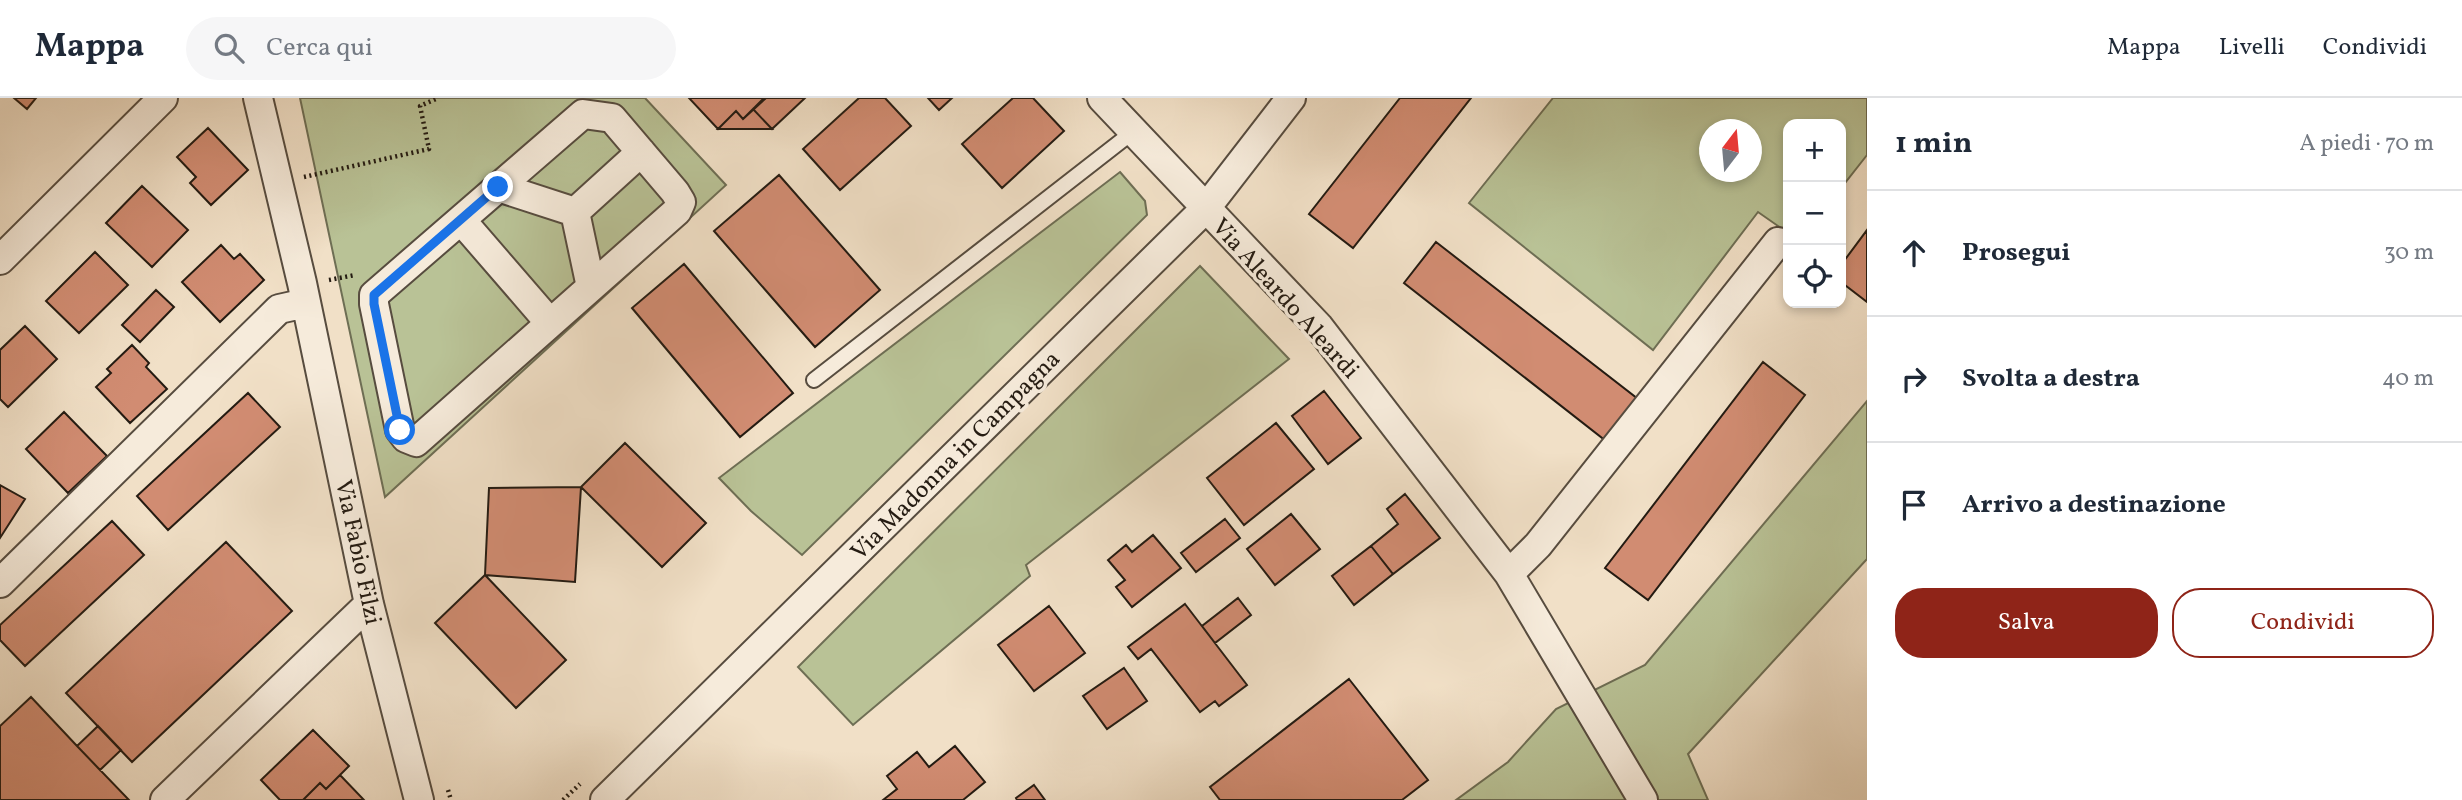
<!DOCTYPE html>
<html lang="it">
<meta charset="utf-8">
<style>
body{margin:0;font-family:Vollkorn,serif;background:#f6f6f7;color:#1f2937}
.controls{position:absolute;right:21px;top:21px;display:grid;overflow:hidden;border-radius:14px;box-shadow:0 4px 10px #0003}
.controls button{width:63px;height:63px;display:grid;place-items:center;padding:0;border:0;border-bottom:2px solid #e0e1e3;background:#fff;color:#1f2937;font:35px sans-serif}
.compass{position:absolute;left:1699px;top:21px;width:63px;height:63px;border-radius:50%;background:#fff;box-shadow:0 4px 10px #0003;rotate:16deg}
.stop{position:absolute;width:21px;height:21px;margin:-16px;border:5px solid #1a73e8;border-radius:50%;background:#fff}
.stop.end{background:#1a73e8;border-color:#fff;box-shadow:0 2px 7px #0008}
.list{margin:0;padding:0;list-style:none}
h2{display:flex;justify-content:space-between;align-items:center;height:91px;margin:0;padding:0 28px;font-size:30px}
h2 small{font-size:23px;font-weight:400;color:#747a83}
.list li{display:grid;grid-template-columns:46px 1fr auto;gap:21px;align-items:center;box-sizing:border-box;height:126px;padding:0 28px;border-top:2px solid #e0e1e3}
.list b{display:block;font-size:26px;white-space:nowrap}
.list em{font-size:23px;font-style:normal;color:#747a83}
.actions{display:flex;gap:14px;padding:21px 28px}
.actions a{flex:1;padding:16px 0;border:2px solid #8f2418;border-radius:28px;text-align:center;font-size:24px;color:#8f2418}
.actions .main{background:#8f2418;color:#fff}
.icon{flex:none;width:38px;height:38px;fill:none;stroke:currentColor;stroke-width:2;stroke-linecap:round;stroke-linejoin:round}
.map{position:relative;flex:none;width:1867px;height:702px;overflow:hidden}
header{display:flex;align-items:center;gap:42px;box-sizing:border-box;height:98px;padding:0 35px;background:#fff;border-bottom:2px solid #e0e1e3}
header strong{font-size:33px}
nav{display:flex;gap:38px;margin-inline-start:auto;font-size:24px}
.search{width:490px;height:63px;background:#f6f6f7;display:flex;align-items:center;gap:18px;box-sizing:border-box;padding:0 24px;border-radius:38px;color:#747a83;font-size:26px}
main{display:flex}
aside{flex:1;background:#fff}
.map>svg:first-child{display:block}
.green{fill:#b9c296;stroke:#6e6e54;stroke-width:2;fill-rule:evenodd}
.building{fill:#d18c72;stroke:#241b12;stroke-width:2}
.lines{fill:none;stroke-linecap:round;stroke-linejoin:round}
.lane-casing{stroke:#574c3f;stroke-width:18}
.street-casing{stroke:#574c3f;stroke-width:32}
.path{stroke:#241b12;stroke-width:4.5;stroke-dasharray:2 3.5;stroke-linecap:butt}
.lane{stroke:#f6ebdb;stroke-width:14}
.street{stroke:#f6ebdb;stroke-width:28}
.route{stroke:#1a73e8;stroke-width:9}
.labels{text-anchor:middle;stroke-width:7;stroke-linejoin:round;paint-order:stroke}
.street-label{font-size:24px;fill:#241b12;stroke:#f6ebdb}
</style>
<header>
<strong>Mappa</strong>
<div class="search"><svg class="icon" aria-label="search" viewBox="0 0 24 24"><circle cx="10" cy="10" r="6"/><path d="M15 15l6 6"/></svg>Cerca qui</div>
<nav><a>Mappa</a><a>Livelli</a><a>Condividi</a></nav>
</header>
<main>
<div class="map">
<svg width="1867" height="702" viewBox="0 0 1867 702">
<rect width="100%" height="100%" fill="#f1e0c7"/>
<filter id="stains"><feTurbulence type="fractalNoise" baseFrequency=".00286" numOctaves="4"/><feColorMatrix values="0 0 0 0 .2 0 0 0 0 .09 0 0 0 0 .02 0 0 0 .5 -.17"/></filter>
<radialGradient id="worn" r=".72"><stop offset=".6" stop-color="#630" stop-opacity="0"/><stop offset="1" stop-color="#630" stop-opacity=".3"/></radialGradient>
<path class="green" d="M300 0H645L726 87 385 399Z
M1553 0H1867V57L1841 90V26H1788V135L1758 114 1653 252 1469 105ZM1710 32H1752V74H1710Z
M1120 74 1145 103 1147 117 802 457 751 413 719 380Z
M1200 168 1289 261 1026 467 1030 478 853 627 798 569Z
M1867 303V461L1688 656 1708 702H1456L1508 664 1556 611 1645 567Z"/>
<path class="building" d="M14 0H36L27 11Z
M689 0H764L765 1 743 21 736 13 718 31Z
M805 0 772 31 753 11 764 0Z
M859 0H885L911 28 840 92 803 51Z
M928 0H952L939 12Z
M1013 0H1033L1064 33 1002 90 962 46Z
M1400 0H1471L1353 150 1309 116Z
M753 11 772 31H718L736 13 743 21Z
M208 30 248 72 211 107 190 85 196 79 177 59Z
M779 77 880 192 815 249 714 133Z
M142 88 188 132 152 169 106 125Z
M1867 132V204L1841 184V167Z
M1436 144 1638 301 1606 343 1404 185Z
M221 147 234 161 240 156 264 182 220 224 182 184Z
M95 154 128 187 79 235 46 203Z
M684 166 793 295 740 339 632 210Z
M156 192 174 209 140 244 122 227Z
M25 228 57 261 8 309 0 301V252Z
M132 247 149 265 146 269 167 291 130 325 96 289 111 275 107 271Z
M1763 264 1805 297 1648 502 1605 470Z
M1324 293 1361 340 1328 366 1292 318Z
M248 295 280 329 168 432 137 398Z
M64 314 107 358 68 395 26 351Z
M1276 325 1314 371 1244 427 1207 380Z
M625 345 706 425 662 469 581 389Z
M0 387 25 401 0 440Z
M581 389 575 484 485 477 489 390Z
M1405 396 1440 440 1393 476 1371 448 1398 426 1387 411Z
M1291 416 1320 451 1275 487 1247 451Z
M1225 421 1240 440 1196 474 1181 455Z
M112 423 144 457 25 568 0 542V527Z
M1153 437 1181 470 1132 509 1116 489 1125 482 1108 462 1126 447 1132 454Z
M226 444 292 513 132 664 66 595Z
M1371 448 1393 476 1354 507 1332 478Z
M485 477 566 562 516 610 435 525Z
M1238 500 1251 517 1215 545 1202 528Z
M1185 506 1247 587 1219 608 1215 603 1200 614 1151 551 1138 561 1128 549Z
M1049 508 1085 555 1034 593 998 547Z
M1124 570 1147 603 1107 631 1083 598Z
M1349 581 1428 682 1402 702H1220L1210 689Z
M31 599 77 648 129 702H0V628Z
M98 628 121 652 100 672 77 648Z
M313 632 349 668 326 691 320 685 303 702H280L261 682Z
M955 648 985 684 963 702H883L897 691 887 678 917 654 929 669Z
M340 677 364 702H303L320 685 326 691Z
M1034 687 1045 702H1017L1016 700Z"/>
<g class="lines">
<defs>
<path id="lane" d="M814 282 1134 33"/>
<path id="street" d="M258 0 302 185 369 506 419 702
M1102 0 1319 229 1509 476 1643 702
M583 16 612 20 675 94 681 104 677 113 416 344 406 340 400 332 374 206V197Z
M498 89 575 114 591 189
M575 114 641 54
M461 122 550 225
M0 162 163 0
M1509 476 1538 447 1778 144
M0 485 279 211 306 205
M165 702 369 506
M605 702 1206 110 1291 0"/>
</defs>
<use href="#lane" class="lane-casing"/>
<use href="#street" class="street-casing"/>
<path class="path" d="M304 79 429 51 420 8 438 0
M329 182 355 177
M448 692 451 702
M563 702 580 686"/>
<use href="#lane" class="lane"/>
<use href="#street" class="street"/>
</g>
<g class="lines">
<path class="route" d="M400 332 374 206V197L498 89"/>
</g>
<g class="labels">
<g class="street-label">
<text transform="translate(1286 200) rotate(48)" y="8">Via Aleardo Aleardi</text>
<text transform="translate(955 357) rotate(-45)" y="8">Via Madonna in Campagna</text>
<text transform="translate(359 454) rotate(78)" y="8">Via Fabio Filzi</text>
</g>
</g>
<rect width="100%" height="100%" filter="url(#stains)"/>
<rect width="100%" height="100%" fill="url(#worn)"/>
</svg>
<div class="controls">
<button>+</button>
<button>−</button>
<button><svg class="icon" aria-label="locate" viewBox="0 0 24 24"><circle cx="12" cy="12" r="6"/><path d="M12 2v4M12 18v4M2 12h4M18 12h4"/></svg></button>
</div>
<svg class="compass" viewBox="-18 -18 36 36"><path d="M0-13l5 13h-10z" fill="#e53935"/><path d="M0 13l5-13h-10z" fill="#747a83"/></svg>
<div class="stop" style="left:400px;top:332px"></div>
<div class="stop end" style="left:498px;top:89px"></div>
</div>
<aside>
<h2>1 min<small>A piedi · 70 m</small></h2>
<ul class="list">
<li><svg class="icon" aria-label="ahead" viewBox="0 0 24 24"><path d="M12 20V5M6 11l6-6 6 6"/></svg><div><b>Prosegui</b></div><em>30 m</em></li>
<li><svg class="icon" aria-label="right" viewBox="0 0 24 24"><path d="M7 20v-9h11M14 6l5 5-5 5"/></svg><div><b>Svolta a destra</b></div><em>40 m</em></li>
<li><svg class="icon" aria-label="arrive" viewBox="0 0 24 24"><path d="M6 21V4h12l-3 4 3 4H6"/></svg><div><b>Arrivo a destinazione</b></div></li>
</ul>
<div class="actions"><a class="main">Salva</a><a>Condividi</a></div>
</aside>
</main>
